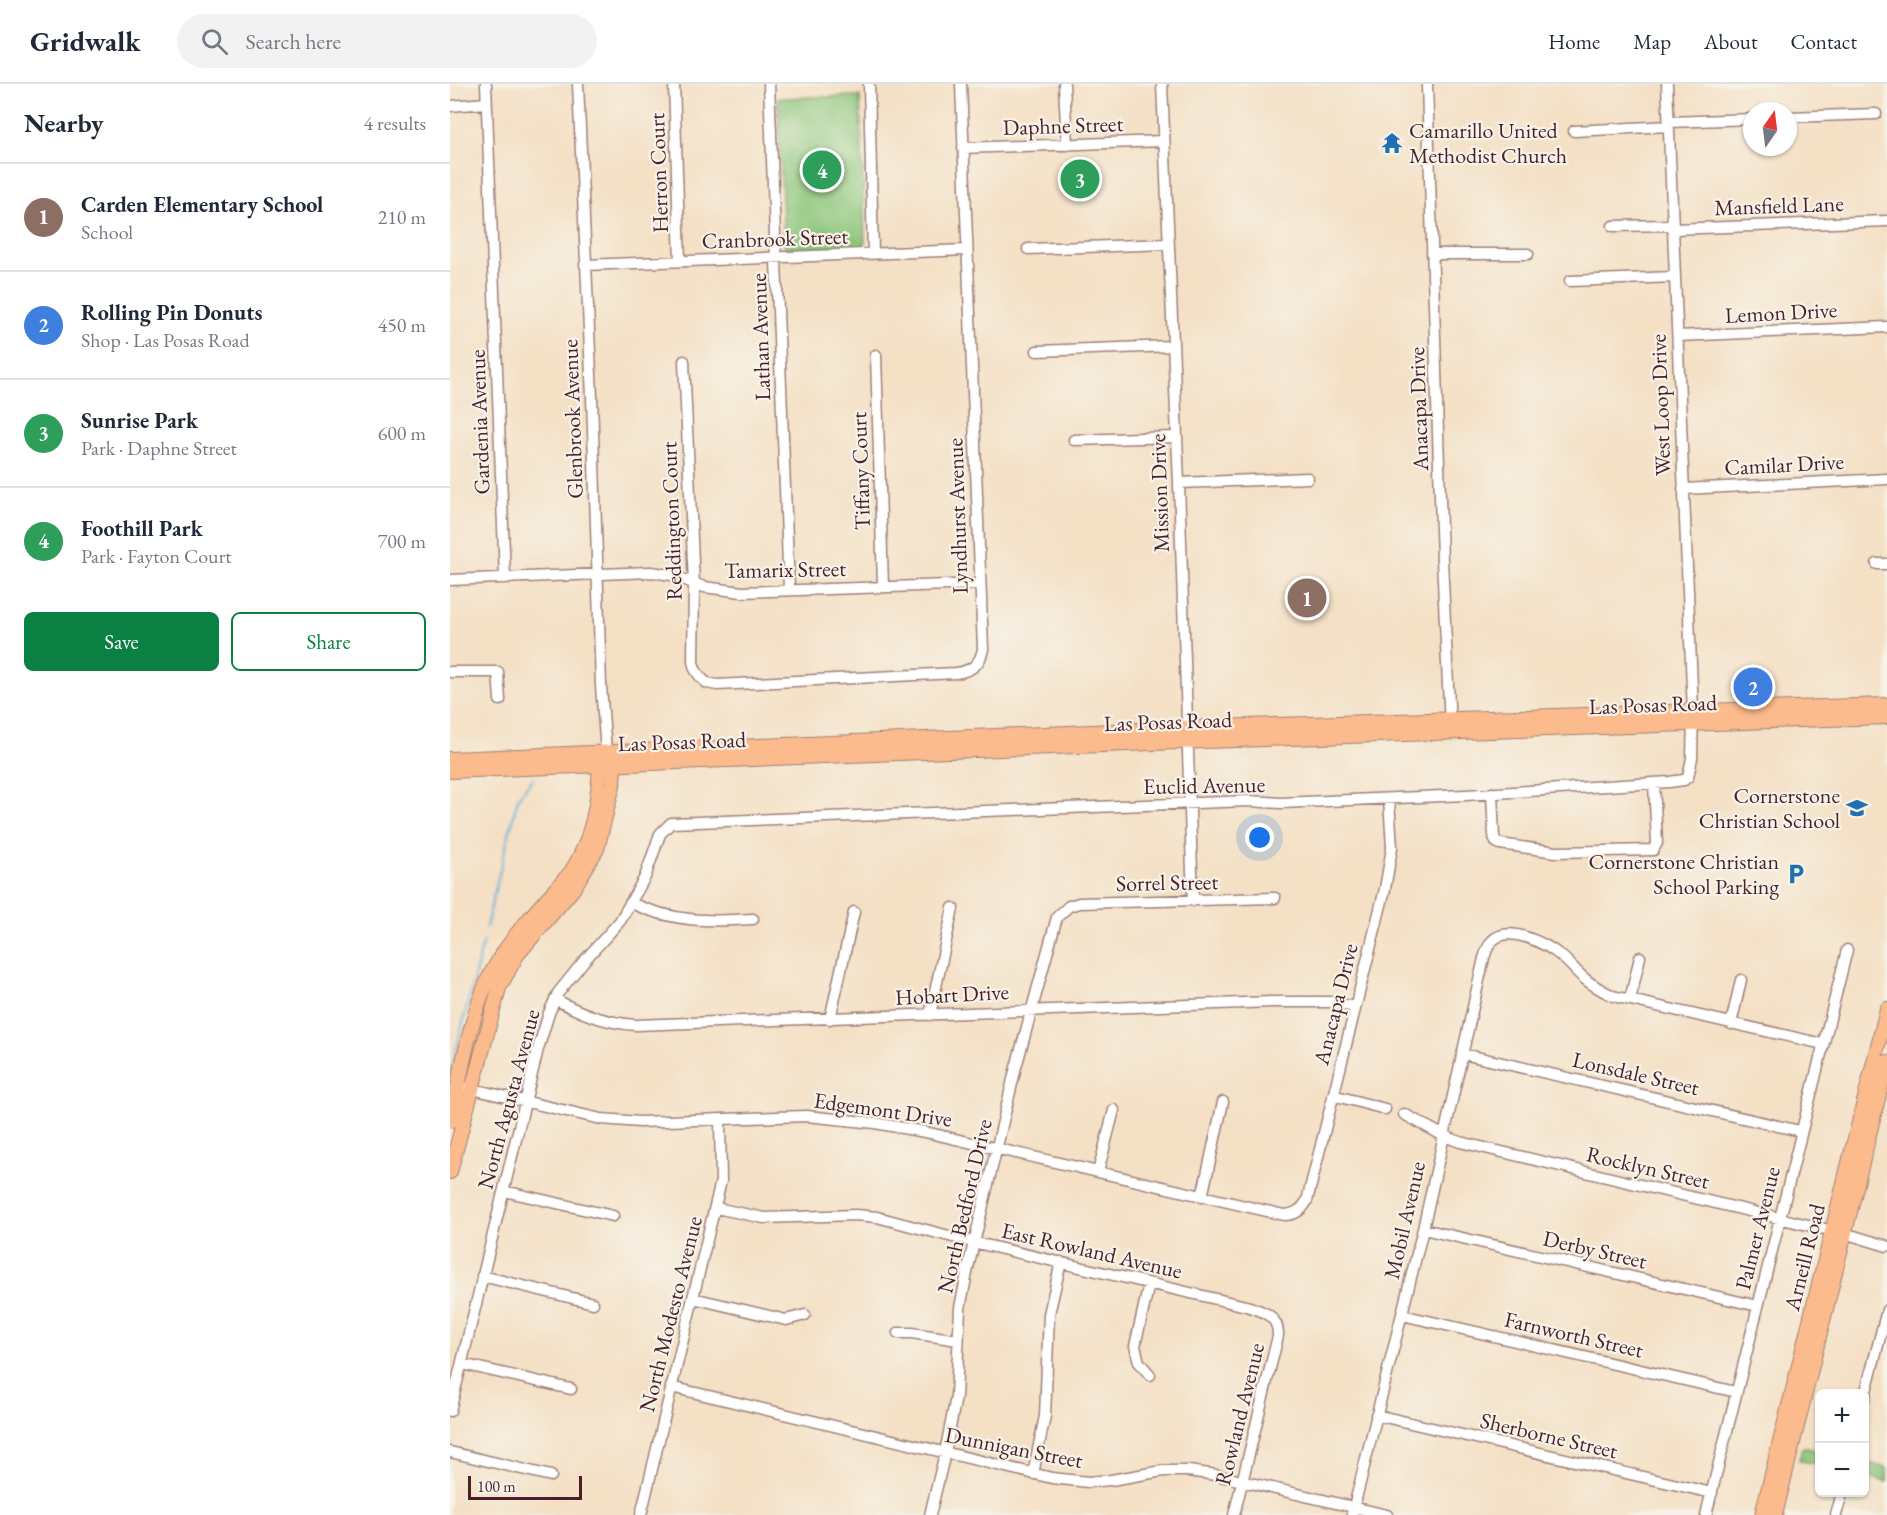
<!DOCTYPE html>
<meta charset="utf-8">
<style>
body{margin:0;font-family:"EB Garamond",serif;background:#f2f2f3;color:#1f2937}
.controls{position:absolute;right:18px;bottom:18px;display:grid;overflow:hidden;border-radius:9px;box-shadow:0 2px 4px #0004}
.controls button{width:54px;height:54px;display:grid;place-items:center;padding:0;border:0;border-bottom:2px solid #e0e1e3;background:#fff;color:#1f2937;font:30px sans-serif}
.compass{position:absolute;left:1293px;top:18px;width:54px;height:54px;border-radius:50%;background:#fff;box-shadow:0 2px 4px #0004;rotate:14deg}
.scale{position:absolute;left:18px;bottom:15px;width:114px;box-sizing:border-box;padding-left:6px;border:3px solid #4a1f2b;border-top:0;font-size:16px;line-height:21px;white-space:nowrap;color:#4a1f2b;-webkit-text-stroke:4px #f7f3e8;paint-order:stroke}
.you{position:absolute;left:810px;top:754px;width:21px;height:21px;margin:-15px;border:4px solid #fff;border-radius:50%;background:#1a73e8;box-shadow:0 0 0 9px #1a73e833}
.badge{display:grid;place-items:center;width:39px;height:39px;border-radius:50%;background:#0b8043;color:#fff;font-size:20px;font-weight:700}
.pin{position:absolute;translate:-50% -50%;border:3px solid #fff;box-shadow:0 2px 6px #0006}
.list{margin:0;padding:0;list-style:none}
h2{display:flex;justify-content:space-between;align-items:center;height:78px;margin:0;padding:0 24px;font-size:26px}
h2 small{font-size:20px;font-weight:400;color:#747a83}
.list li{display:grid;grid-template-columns:39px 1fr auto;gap:18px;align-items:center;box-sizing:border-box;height:108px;padding:0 24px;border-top:2px solid #e0e1e3}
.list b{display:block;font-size:22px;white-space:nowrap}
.list p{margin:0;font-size:20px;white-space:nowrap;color:#747a83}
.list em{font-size:20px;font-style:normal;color:#747a83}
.actions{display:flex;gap:12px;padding:18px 24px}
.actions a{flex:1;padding:14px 0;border:2px solid #0b8043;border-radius:9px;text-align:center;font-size:21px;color:#0b8043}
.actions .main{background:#0b8043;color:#fff}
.icon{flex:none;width:33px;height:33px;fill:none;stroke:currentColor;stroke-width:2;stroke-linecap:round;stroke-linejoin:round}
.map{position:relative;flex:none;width:1437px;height:1431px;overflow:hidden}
header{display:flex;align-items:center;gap:36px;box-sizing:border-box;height:84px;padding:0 30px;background:#fff;border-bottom:2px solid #e0e1e3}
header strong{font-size:28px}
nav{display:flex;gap:33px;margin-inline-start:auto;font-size:21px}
.search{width:420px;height:54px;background:#f2f2f3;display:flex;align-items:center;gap:15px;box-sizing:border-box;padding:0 21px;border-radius:33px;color:#747a83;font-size:22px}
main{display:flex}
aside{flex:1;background:#fff}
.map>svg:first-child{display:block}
.green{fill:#8cc67b;stroke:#6b7253;stroke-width:1.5}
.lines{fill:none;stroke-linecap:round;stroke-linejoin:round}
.stream{stroke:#63b0dc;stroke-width:2}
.minor-casing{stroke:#9f8078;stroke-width:13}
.major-casing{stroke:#9f8078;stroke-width:16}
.minor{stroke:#fff;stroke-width:10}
.major{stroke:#fbbb8c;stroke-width:14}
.labels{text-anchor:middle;stroke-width:4.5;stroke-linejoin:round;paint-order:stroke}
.street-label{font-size:22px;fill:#4a1f2b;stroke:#f7f3e8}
.poi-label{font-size:22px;fill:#4a1f2b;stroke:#f7f3e8;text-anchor:end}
</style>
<header>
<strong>Gridwalk</strong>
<div class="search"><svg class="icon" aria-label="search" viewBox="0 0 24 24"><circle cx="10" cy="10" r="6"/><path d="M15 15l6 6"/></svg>Search here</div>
<nav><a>Home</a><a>Map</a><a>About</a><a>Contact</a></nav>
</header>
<main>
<aside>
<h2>Nearby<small>4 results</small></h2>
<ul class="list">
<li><span class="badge" style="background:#8d6e63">1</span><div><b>Carden Elementary School</b><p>School</p></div><em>210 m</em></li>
<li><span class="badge" style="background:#3f7fe0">2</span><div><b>Rolling Pin Donuts</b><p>Shop · Las Posas Road</p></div><em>450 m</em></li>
<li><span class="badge" style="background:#2e9e5b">3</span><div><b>Sunrise Park</b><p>Park · Daphne Street</p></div><em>600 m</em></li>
<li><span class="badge" style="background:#2e9e5b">4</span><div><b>Foothill Park</b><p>Park · Fayton Court</p></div><em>700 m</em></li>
</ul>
<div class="actions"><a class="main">Save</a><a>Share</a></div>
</aside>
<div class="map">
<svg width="1437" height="1431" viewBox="0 0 1437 1431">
<rect width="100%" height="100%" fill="#f7f3e8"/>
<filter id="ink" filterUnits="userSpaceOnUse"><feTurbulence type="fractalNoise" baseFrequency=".0167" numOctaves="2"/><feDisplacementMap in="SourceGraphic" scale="12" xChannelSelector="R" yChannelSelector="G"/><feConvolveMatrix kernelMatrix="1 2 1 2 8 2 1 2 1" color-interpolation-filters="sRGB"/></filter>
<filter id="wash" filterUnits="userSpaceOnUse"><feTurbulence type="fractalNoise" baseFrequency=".008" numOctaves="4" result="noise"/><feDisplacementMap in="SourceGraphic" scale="24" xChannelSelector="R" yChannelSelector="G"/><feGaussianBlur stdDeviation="1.35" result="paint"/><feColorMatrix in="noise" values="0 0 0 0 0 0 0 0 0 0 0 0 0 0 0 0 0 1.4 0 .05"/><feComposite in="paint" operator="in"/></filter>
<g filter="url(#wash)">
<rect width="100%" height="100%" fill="#f4e0c5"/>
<path class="green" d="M410 12 415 160 410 164 337 165 334 160 328 14Z
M1353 1363 1369 1367V1381L1349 1376Z
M1414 1378 1437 1384V1398L1415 1392Z"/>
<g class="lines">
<path class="stream" d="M36 843 68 714 84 693
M0 991 33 858"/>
</g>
</g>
<g filter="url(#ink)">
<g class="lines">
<defs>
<path id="minor" d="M36 0 55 494
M128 0 142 313 151 602 156 668
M224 0 230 177
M319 0 339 505
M419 0 423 169
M614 0 617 61
M712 0 729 399 743 817
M977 0 992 476 1000 642
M0 22 36 19
M1338 33 1426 30
M1219 38 1302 35
M1124 47 1219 42
M513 64 714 57
M1163 142 1223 141
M1223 145 1437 137
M578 165 718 160
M982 170H1078
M135 181 517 166
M1120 197 1225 193
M1228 252 1437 243
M587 267 723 262
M426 271 433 502
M234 277 244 500 243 578 245 585 251 594 257 599 267 601 506 589C521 587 530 581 533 565L511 0
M624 356 726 353
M729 399 858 394
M1233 405 1437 395
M1427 480H1437
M0 496 201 488 222 491 254 503 292 508 529 500
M0 588H48L50 616
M1042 709 1044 753 1046 758 1050 760 1106 768 1203 766 1207 759 1204 699
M181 819C223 838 259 838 303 835
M105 915C131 930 156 939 186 941L822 918H880L905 923
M1180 916 1190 873
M480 931 503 824
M380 935 404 828
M1281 940 1291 896
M1013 970 1350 1047
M9 1002 151 1035 190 1038 356 1032 425 1039 475 1048 834 1131C844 1131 852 1126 857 1117L935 805 942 764 939 715
M883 1011 935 1025
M954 1030 994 1052 1010 1058 1404 1152 1437 1162
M648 1088 664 1026
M54 1107 163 1132
M752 1113 773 1018
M266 1124 314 1134 406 1131 427 1133 514 1156 796 1222C812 1227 829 1231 828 1252L784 1431
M973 1145 1308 1222
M32 1192 143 1219
M699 1200 685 1262 689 1278 700 1291
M243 1214 336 1236 355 1231
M952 1231 1286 1308
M448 1249H462L508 1256
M12 1280 121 1305
M221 1303 602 1394 638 1398 661 1396 713 1387H738L766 1391 937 1431
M1414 1315 1437 1226
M0 1327 88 965 99 929 108 909 133 878 170 837 195 793 210 750 221 739 799 717 831 719 1016 711 1219 698 1234 696 1238 693 1242 674 1243 628 1217 0
M926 1331 1262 1409
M0 1368 101 1392
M583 1390 595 1332 599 1230 611 1178
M191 1431 271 1097 270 1036
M480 1431 495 1369 506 1313 510 1224 518 1184 565 987 607 833 619 822 629 819 825 814
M902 1431 973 1145 1034 874C1036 868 1038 861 1042 857 1059 840 1096 860 1111 872 1120 879 1126 888 1135 895 1143 902 1153 907 1163 912L1373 960
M1256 1431 1397 866
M1386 1431 1392 1409"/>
<path id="major" d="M0 675 736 644 1437 621
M0 687 726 658 1437 633
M0 1037C11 993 18 942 36 900 55 857 90 823 121 788 137 763 145 734 148 706 150 694 148 684 154 673
M0 1088 49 904 67 871 123 805 147 765 163 701 164 681 159 673
M1312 1431 1437 925
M1325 1431 1437 978"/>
</defs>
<use href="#minor" class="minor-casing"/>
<use href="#major" class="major-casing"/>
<use href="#minor" class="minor"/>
<use href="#major" class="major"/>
</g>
</g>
<defs>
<symbol id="temple-bare" viewBox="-9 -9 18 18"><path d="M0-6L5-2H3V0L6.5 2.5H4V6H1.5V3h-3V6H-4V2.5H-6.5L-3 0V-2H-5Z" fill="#1f6fb2" stroke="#f7f3e8" stroke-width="2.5" paint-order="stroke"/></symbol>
<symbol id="school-bare" viewBox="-9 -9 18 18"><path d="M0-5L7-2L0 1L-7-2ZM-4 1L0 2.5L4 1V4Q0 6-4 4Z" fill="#1f6fb2" stroke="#f7f3e8" stroke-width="2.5" paint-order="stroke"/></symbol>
<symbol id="parking-bare" viewBox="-9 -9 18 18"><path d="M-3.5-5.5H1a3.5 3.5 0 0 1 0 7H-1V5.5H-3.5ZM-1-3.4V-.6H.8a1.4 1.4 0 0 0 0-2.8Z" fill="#1f6fb2" stroke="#f7f3e8" stroke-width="2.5" paint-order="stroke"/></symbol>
</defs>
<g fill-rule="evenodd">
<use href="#temple-bare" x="927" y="44" width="30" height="30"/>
<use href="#school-bare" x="1392" y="709" width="30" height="30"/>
<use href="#parking-bare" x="1331" y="775" width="30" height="30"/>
</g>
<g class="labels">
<g class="street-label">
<text transform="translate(613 41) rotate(-2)" y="8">Daphne Street</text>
<text transform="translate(208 89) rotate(-92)" y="8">Herron Court</text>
<text transform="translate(1329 121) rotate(-2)" y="8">Mansfield Lane</text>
<text transform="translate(325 154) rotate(-2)" y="8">Cranbrook Street</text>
<text transform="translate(1331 228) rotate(-3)" y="8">Lemon Drive</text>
<text transform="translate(310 253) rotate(-92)" y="8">Lathan Avenue</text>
<text transform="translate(1210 321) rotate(-92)" y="8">West Loop Drive</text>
<text transform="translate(968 325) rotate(-92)" y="8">Anacapa Drive</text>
<text transform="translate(122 335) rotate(-92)" y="8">Glenbrook Avenue</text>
<text transform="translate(29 338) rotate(-92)" y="8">Gardenia Avenue</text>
<text transform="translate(1334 380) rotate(-3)" y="8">Camilar Drive</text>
<text transform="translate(410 387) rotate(-92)" y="8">Tiffany Court</text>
<text transform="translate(709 409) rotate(-92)" y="8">Mission Drive</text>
<text transform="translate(507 432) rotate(-92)" y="8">Lyndhurst Avenue</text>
<text transform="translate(221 437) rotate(-92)" y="8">Reddington Court</text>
<text transform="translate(335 485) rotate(-1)" y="8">Tamarix Street</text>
<text transform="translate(1203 620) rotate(-2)" y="8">Las Posas Road</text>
<text transform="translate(718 637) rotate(-2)" y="8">Las Posas Road</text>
<text transform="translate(232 657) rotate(-2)" y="8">Las Posas Road</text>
<text transform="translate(754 701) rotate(-1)" y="8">Euclid Avenue</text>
<text transform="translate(717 798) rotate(-1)" y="8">Sorrel Street</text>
<text transform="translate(502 910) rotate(-3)" y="8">Hobart Drive</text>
<text transform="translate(885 920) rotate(-76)" y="8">Anacapa Drive</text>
<text transform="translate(1186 989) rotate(13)" y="8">Lonsdale Street</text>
<text transform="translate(58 1015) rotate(-75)" y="8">North Agusta Avenue</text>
<text transform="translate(433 1025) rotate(8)" y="8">Edgemont Drive</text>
<text transform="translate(1198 1083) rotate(13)" y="8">Rocklyn Street</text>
<text transform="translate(514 1122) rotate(-77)" y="8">North Bedford Drive</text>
<text transform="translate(954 1136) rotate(-77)" y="8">Mobil Avenue</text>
<text transform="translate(1307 1144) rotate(-76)" y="8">Palmer Avenue</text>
<text transform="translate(1145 1165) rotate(13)" y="8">Derby Street</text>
<text transform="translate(642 1166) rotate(13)" y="8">East Rowland Avenue</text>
<text transform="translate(1354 1173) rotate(-76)" y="8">Arneill Road</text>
<text transform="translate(220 1230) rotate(-76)" y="8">North Modesto Avenue</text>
<text transform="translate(1124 1250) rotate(13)" y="8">Farnworth Street</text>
<text transform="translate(789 1330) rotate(-76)" y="8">Rowland Avenue</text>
<text transform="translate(1099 1351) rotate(13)" y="8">Sherborne Street</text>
<text transform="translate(564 1363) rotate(11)" y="8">Dunnigan Street</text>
</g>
<g class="poi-label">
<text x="959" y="54" text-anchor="start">Camarillo United<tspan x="959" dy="25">Methodist Church</tspan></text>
<text x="1390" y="719">Cornerstone<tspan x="1390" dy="25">Christian School</tspan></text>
<text x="1329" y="785">Cornerstone Christian<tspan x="1329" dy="25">School Parking</tspan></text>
</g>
</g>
</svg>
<div class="controls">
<button>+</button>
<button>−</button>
</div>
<svg class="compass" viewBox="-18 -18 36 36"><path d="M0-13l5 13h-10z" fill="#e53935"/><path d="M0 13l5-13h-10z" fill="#747a83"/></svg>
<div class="scale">100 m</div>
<div class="you"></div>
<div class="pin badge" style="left:857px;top:514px;background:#8d6e63">1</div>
<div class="pin badge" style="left:1303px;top:603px;background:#3f7fe0">2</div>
<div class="pin badge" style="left:630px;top:95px;background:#2e9e5b">3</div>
<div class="pin badge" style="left:372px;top:86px;background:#2e9e5b">4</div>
</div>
</main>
